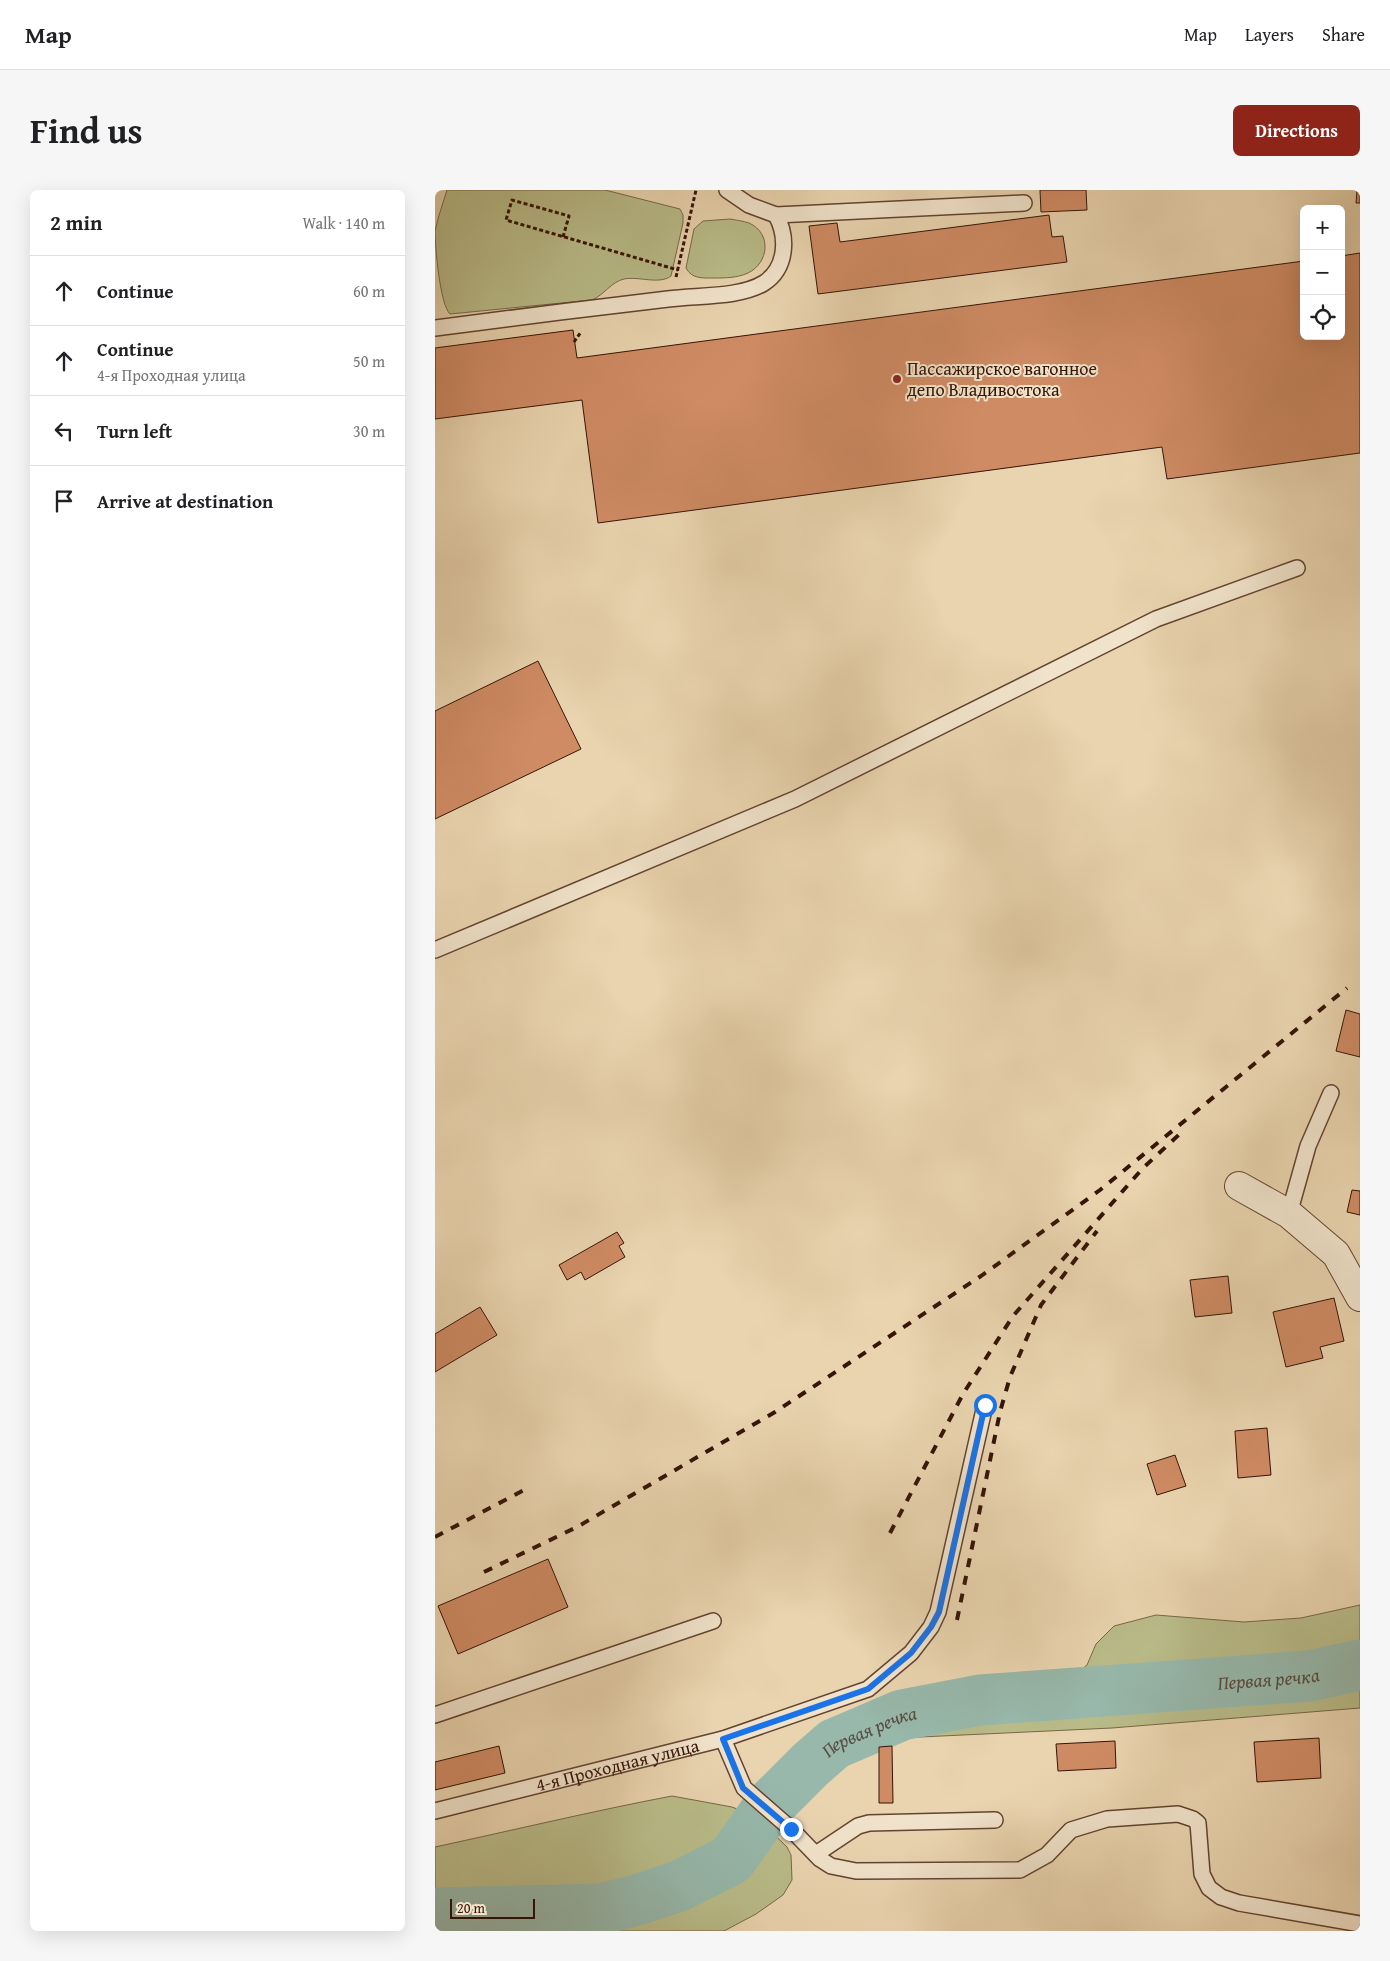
<!DOCTYPE html>
<meta charset="utf-8">
<style>
body{margin:0;font-family:"Gentium Book Plus",serif;background:#f6f6f6;color:#202124}
.controls{position:absolute;right:15px;top:15px;display:grid;overflow:hidden;border-radius:8px;box-shadow:0 5px 20px #0002}
.controls button{width:45px;height:45px;display:grid;place-items:center;padding:0;border:0;border-bottom:1px solid #e0e0e0;background:#fff;color:#202124;font:25px sans-serif}
.scale{position:absolute;left:15px;bottom:12px;width:85px;box-sizing:border-box;padding-left:5px;border:2px solid #361406;border-top:0;font-size:14px;line-height:18px;white-space:nowrap;color:#361406;-webkit-text-stroke:4px #f1e3cb;paint-order:stroke}
.stop{position:absolute;width:15px;height:15px;margin:-11px;border:4px solid #1a73e8;border-radius:50%;background:#fff}
.stop.end{background:#1a73e8;border-color:#fff;box-shadow:0 1px 5px #0008}
.list{margin:0;padding:0;list-style:none}
h2{display:flex;justify-content:space-between;align-items:center;height:65px;margin:0;padding:0 20px;font-size:21px}
h2 small{font-size:16px;font-weight:400;color:#757577}
.list li{display:grid;grid-template-columns:32px 1fr auto;gap:15px;align-items:center;box-sizing:border-box;height:70px;padding:0 20px;border-top:1px solid #e0e0e0}
.list b{display:block;font-size:19px;white-space:nowrap}
.list p{margin:0;font-size:16px;white-space:nowrap;color:#757577}
.list em{font-size:16px;font-style:normal;color:#757577}
.icon{flex:none;width:28px;height:28px;fill:none;stroke:currentColor;stroke-width:2;stroke-linecap:round;stroke-linejoin:round}
.map{position:relative;flex:none;width:925px;height:1741px;overflow:hidden;border-radius:8px}
header{display:flex;align-items:center;gap:30px;box-sizing:border-box;height:70px;padding:0 25px;background:#fff;border-bottom:1px solid #e0e0e0}
header strong{font-size:24px}
nav{display:flex;gap:28px;margin-inline-start:auto;font-size:18px}
.intro{display:flex;align-items:center;justify-content:space-between;box-sizing:border-box;height:120px;padding:0 30px}
h1{margin:0;font-size:35px}
.button{padding:12px 22px;border-radius:8px;background:#8f2418;color:#fff;font-size:18px;font-weight:700}
main{display:flex;gap:30px;padding:0 30px}
aside{flex:1;background:#fff;border-radius:8px;box-shadow:0 5px 20px #0002}
.map>svg:first-child{display:block}
.green{fill:#b9bc89;stroke:#786848}
.lines{fill:none;stroke-linecap:round;stroke-linejoin:round}
.river{stroke:#97b8ab;stroke-width:51}
.building{fill:#cf8b64;stroke:#361406}
.lane-casing{stroke:#634430;stroke-width:18}
.street-casing{stroke:#634430;stroke-width:30}
.path{stroke:#361406;stroke-width:3;stroke-dasharray:4 2.5;stroke-linecap:butt}
.lane{stroke:#f1e3cb;stroke-width:15}
.street{stroke:#f1e3cb;stroke-width:28}
.rail{stroke:#361406;stroke-width:4;stroke-dasharray:9 9;stroke-linecap:butt}
.route{stroke:#1a73e8;stroke-width:6}
.poi-dot{fill:#8f2418;stroke:#f1e3cb;stroke-width:2}
.labels{text-anchor:middle;stroke-width:4;stroke-linejoin:round;paint-order:stroke}
.poi-label{font-size:18px;fill:#361406;stroke:#f1e3cb;text-anchor:start}
.street-label{font-size:18px;fill:#361406;stroke:#f1e3cb}
.water-label{font-size:19px;font-style:italic;fill:#584d40;stroke:#f1e3cb}
</style>
<header>
<strong>Map</strong>
<nav><a>Map</a><a>Layers</a><a>Share</a></nav>
</header>
<div class="intro"><h1>Find us</h1><a class="button">Directions</a></div>
<main>
<aside>
<h2>2 min<small>Walk · 140 m</small></h2>
<ul class="list">
<li><svg class="icon" aria-label="ahead" viewBox="0 0 24 24"><path d="M12 20V5M6 11l6-6 6 6"/></svg><div><b>Continue</b></div><em>60 m</em></li>
<li><svg class="icon" aria-label="ahead" viewBox="0 0 24 24"><path d="M12 20V5M6 11l6-6 6 6"/></svg><div><b>Continue</b><p>4-я Проходная улица</p></div><em>50 m</em></li>
<li><svg class="icon" aria-label="left" viewBox="0 0 24 24"><path d="M17 20v-9H6M10 6l-5 5 5 5"/></svg><div><b>Turn left</b></div><em>30 m</em></li>
<li><svg class="icon" aria-label="arrive" viewBox="0 0 24 24"><path d="M6 21V4h12l-3 4 3 4H6"/></svg><div><b>Arrive at destination</b></div></li>
</ul>
</aside>
<div class="map">
<svg width="925" height="1741" viewBox="0 0 925 1741">
<rect width="100%" height="100%" fill="#e9d4af"/>
<filter id="stains"><feTurbulence type="fractalNoise" baseFrequency=".004" numOctaves="4"/><feColorMatrix values="0 0 0 0 .2 0 0 0 0 .09 0 0 0 0 .02 0 0 0 .5 -.17"/></filter>
<radialGradient id="worn" r=".72"><stop offset=".6" stop-color="#630" stop-opacity="0"/><stop offset="1" stop-color="#630" stop-opacity=".3"/></radialGradient>
<path class="green" d="M12 0H170L245 19 248 25V33L236 86C224 95 204 86 189 89 176 92 169 105 157 110L15 124C5 115 0 56 0 41 3 27 8 13 12 0Z
M295 29C301 30 308 31 314 33 337 43 334 73 313 83 302 88 290 88 278 88 267 88 257 89 251 78L259 39 268 31Z
M925 1415V1518L677 1538 443 1549 435 1551 428 1556 371 1611C346 1618 319 1604 342 1579L414 1524 429 1519 636 1488 652 1475 661 1454 679 1436 721 1425 809 1432 866 1428Z
M237 1606 297 1617 320 1626 352 1657 356 1665 357 1690 348 1705 321 1724 289 1741H0V1657C79 1640 158 1621 237 1606Z"/>
<g class="lines">
<path class="river" id="s1" d="M0 1723 166 1719 202 1710 244 1696 296 1670 335 1615 375 1575 399 1554 467 1525 545 1510 874 1486 925 1475"/>
</g>
<path class="building" d="M605 0H651L652 20 606 22Z
M922 0H925V13H921Z
M614 25 617 47 628 46 632 72 383 104 374 36 402 33 405 52Z
M925 63V263L732 289 727 257 163 333 147 210 0 229V158L138 140 142 168 869 71V146H906V66Z
M103 471 146 559 0 629V521Z
M911 820 925 824V867L901 861Z
M917 1000 925 1001V1025L912 1022Z
M182 1042 189 1053 184 1056 190 1067 150 1090 146 1082 132 1090 124 1075Z
M793 1086 797 1123 760 1127 755 1090Z
M899 1108 909 1151 885 1157 888 1168 851 1177 838 1122Z
M45 1117 62 1145 0 1182V1144Z
M832 1238 836 1285 803 1288 800 1241Z
M740 1265 751 1296 722 1305 712 1274Z
M113 1369 133 1417 23 1464 3 1416Z
M884 1548 886 1588 822 1592 819 1552Z
M680 1551 681 1578 623 1581 621 1554Z
M64 1556 70 1583 0 1600V1572Z
M457 1556 458 1613H444V1557Z"/>
<g class="lines">
<defs>
<g id="lane">
<path d="M292 0 314 15 341 25 589 13"/>
<path d="M0 138C78 128 155 118 233 109 261 105 305 108 329 93 352 78 353 47 341 25"/>
<path d="M0 760 360 609 721 429 862 378"/>
<path d="M854 1024 873 956 896 903"/>
<path d="M0 1525 278 1431"/>
<path d="M288 1549 309 1598 356 1639 385 1669 396 1676 421 1681 585 1680 612 1665 636 1640 672 1629 743 1624 758 1629 763 1633 767 1684 774 1698 786 1707 804 1713 925 1734"/>
<path id="s2" d="M0 1621 288 1549 433 1499 476 1463 496 1437 503 1422 550 1215"/>
<path d="M381 1664 423 1636 434 1633 560 1630"/>
</g>
<path id="street" d="M804 996 854 1024 901 1064 925 1107"/>
</defs>
<use href="#lane" class="lane-casing"/>
<use href="#street" class="street-casing"/>
<path class="path" d="M128 47 134 26 77 10 71 30 243 80
M241 87 261 0
M139 152 146 142"/>
<use href="#lane" class="lane"/>
<use href="#street" class="street"/>
<path class="rail" d="M455 1343 528 1204 578 1126 708 978 749 940
M0 1347 89 1300
M49 1382 142 1337 340 1222 546 1086 665 1000 912 798
M522 1430 565 1222 575 1187 606 1115 662 1041"/>
</g>
<g class="lines">
<path class="route" d="M356 1639 308 1598 288 1549 433 1499 476 1463 496 1437 504 1422 550 1215"/>
</g>
<circle class="poi-dot" cx="462" cy="189" r="5"/>
<g class="labels">
<g class="poi-label">
<text x="472" y="185">Пассажирское вагонное<tspan x="472" dy="21">депо Владивостока</tspan></text>
</g>
<g class="street-label">
<text dy="6" stroke="none"><textPath href="#s2" startOffset="188">4-я Проходная улица</textPath></text>
</g>
<g class="water-label">
<text dy="7" stroke="none"><textPath href="#s1" startOffset="904">Первая речка</textPath></text>
<text dy="7" stroke="none"><textPath href="#s1" startOffset="499">Первая речка</textPath></text>
</g>
</g>
<rect width="100%" height="100%" filter="url(#stains)"/>
<rect width="100%" height="100%" fill="url(#worn)"/>
</svg>
<div class="controls">
<button>+</button>
<button>−</button>
<button><svg class="icon" aria-label="locate" viewBox="0 0 24 24"><circle cx="12" cy="12" r="6"/><path d="M12 2v4M12 18v4M2 12h4M18 12h4"/></svg></button>
</div>
<div class="scale">20 m</div>
<div class="stop" style="left:550px;top:1215px"></div>
<div class="stop end" style="left:356px;top:1639px"></div>
</div>
</main>
